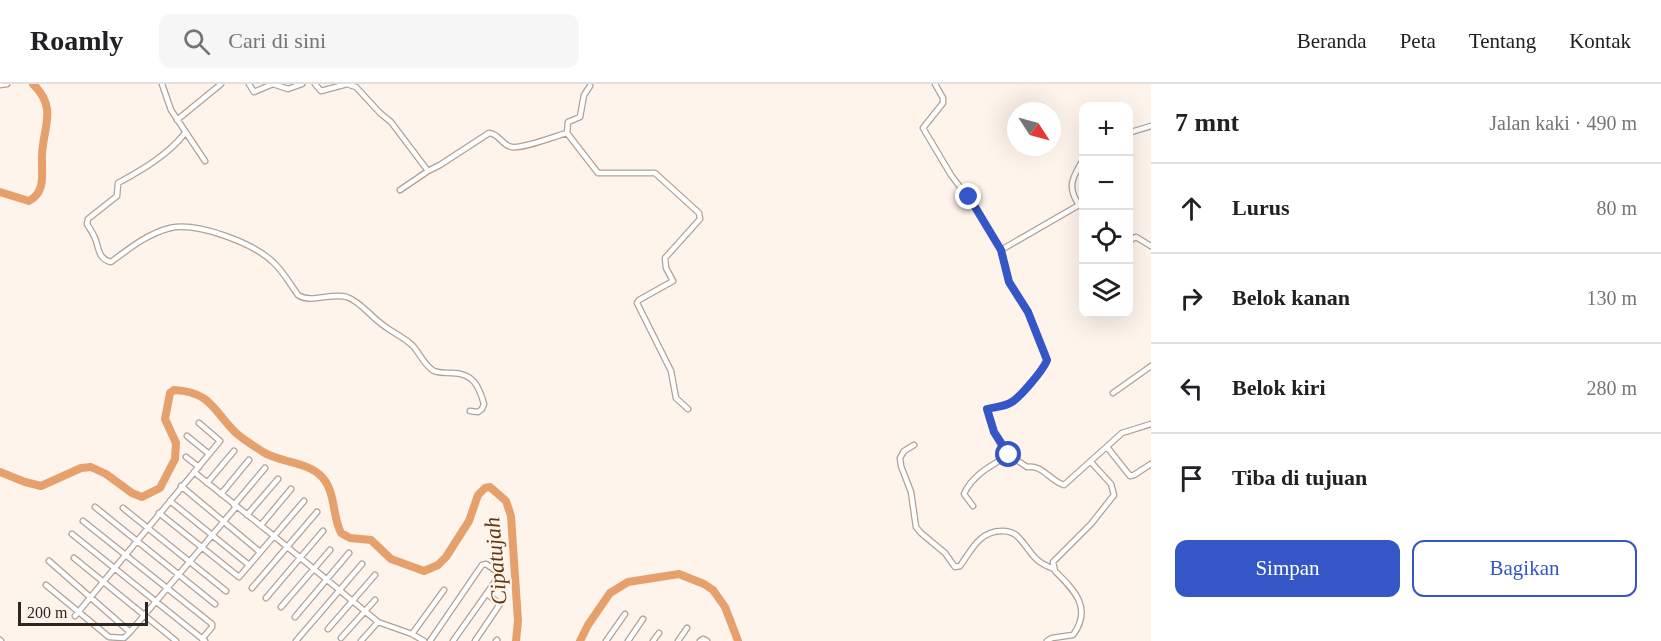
<!DOCTYPE html>
<html lang="id">
<meta charset="utf-8">
<style>
body{margin:0;font-family:Georgia,serif;background:#f6f6f6;color:#202124}
.controls{position:absolute;right:18px;top:18px;display:grid;overflow:hidden;border-radius:12px;box-shadow:0 6px 24px #0002}
.controls button{width:54px;height:54px;display:grid;place-items:center;padding:0;border:0;border-bottom:2px solid #e0e0e0;background:#fff;color:#202124;font:30px sans-serif}
.compass{position:absolute;left:1007px;top:18px;width:54px;height:54px;border-radius:50%;background:#fff;box-shadow:0 6px 24px #0002;rotate:126deg}
.scale{position:absolute;left:18px;bottom:15px;width:130px;box-sizing:border-box;padding-left:6px;border:3px solid #2d2622;border-top:0;font-size:16px;line-height:21px;white-space:nowrap;color:#2d2622;-webkit-text-stroke:4px #fef4ec;paint-order:stroke}
.stop{position:absolute;width:18px;height:18px;margin:-14px;border:4px solid #3456c6;border-radius:50%;background:#fff}
.stop.end{background:#3456c6;border-color:#fff;box-shadow:0 2px 6px #0008}
.list{margin:0;padding:0;list-style:none}
h2{display:flex;justify-content:space-between;align-items:center;height:78px;margin:0;padding:0 24px;font-size:26px}
h2 small{font-size:20px;font-weight:400;color:#757577}
.list li{display:grid;grid-template-columns:39px 1fr auto;gap:18px;align-items:center;box-sizing:border-box;height:90px;padding:0 24px;border-top:2px solid #e0e0e0}
.list b{display:block;font-size:22px;white-space:nowrap}
.list em{font-size:20px;font-style:normal;color:#757577}
.actions{display:flex;gap:12px;padding:18px 24px}
.actions a{flex:1;padding:14px 0;border:2px solid #3456c6;border-radius:12px;text-align:center;font-size:21px;color:#3456c6}
.actions .main{background:#3456c6;color:#fff}
.icon{flex:none;width:33px;height:33px;fill:none;stroke:currentColor;stroke-width:2;stroke-linecap:round;stroke-linejoin:round}
.map{position:relative;flex:none;width:1151px;height:557px;overflow:hidden}
header{display:flex;align-items:center;gap:36px;box-sizing:border-box;height:84px;padding:0 30px;background:#fff;border-bottom:2px solid #e0e0e0}
header strong{font-size:28px}
nav{display:flex;gap:33px;margin-inline-start:auto;font-size:21px}
.search{width:420px;height:54px;background:#f6f6f6;display:flex;align-items:center;gap:15px;box-sizing:border-box;padding:0 21px;border-radius:12px;color:#757577;font-size:22px}
main{display:flex}
aside{flex:1;background:#fff}
.map>svg:first-child{display:block}
.lines{fill:none;stroke-linecap:round;stroke-linejoin:round}
.river{stroke:#e5a06c;stroke-width:8}
.minor-casing{stroke:#b1a095;stroke-width:7}
.minor{stroke:#fff;stroke-width:4.5}
.route{stroke:#3456c6;stroke-width:8}
.labels{text-anchor:middle;stroke-width:4.5;stroke-linejoin:round;paint-order:stroke}
.water-label{font-size:22px;font-style:italic;fill:#61340c;stroke:#fef4ec}
</style>
<header>
<strong>Roamly</strong>
<div class="search"><svg class="icon" aria-label="search" viewBox="0 0 24 24"><circle cx="10" cy="10" r="6"/><path d="M15 15l6 6"/></svg>Cari di sini</div>
<nav><a>Beranda</a><a>Peta</a><a>Tentang</a><a>Kontak</a></nav>
</header>
<main>
<div class="map">
<svg width="1151" height="557" viewBox="0 0 1151 557">
<rect width="100%" height="100%" fill="#fef4ec"/>
<g class="lines">
<path class="river" d="M0 108 29 117C47 108 41 87 42 71 43 43 58 24 33 0
M0 388 25 398 41 402 81 384 91 383 106 390 132 409 142 413 160 404 175 375 176 359 165 335 170 309 174 306C212 308 213 327 236 349 244 356 254 362 263 368 281 379 307 377 322 393 336 408 332 432 341 449L350 454 371 456 391 475 424 487 438 481 446 473 469 437 478 411 485 404 490 403 506 417 511 432 518 537 516 557
M580 557 588 541 610 509 628 498 679 490 704 500 713 506 725 523 738 557"/>
<defs>
<path id="minor" d="M162 0 171 26 205 77
M249 0 254 8 273 0 288 5 302 0
M315 0 321 7 347 0 356 3 380 29 391 38 428 87 440 81 489 49C500 50 502 62 512 63 523 65 555 52 567 49L598 89H655L699 129 700 135 665 174 666 184 673 197 639 216 637 219 671 287 676 314 688 325
M935 0 943 14V19L923 44 951 91 976 124 1001 166 1079 121C1066 102 1073 93 1084 74
M0 1 7 0
M177 36 221 0
M185 49C168 71 142 86 118 99L117 112 88 135 87 140C90 145 93 149 95 154 99 164 98 175 111 178 130 164 147 150 170 144 198 138 253 159 273 178 283 187 290 200 298 211 311 220 331 208 347 213 361 218 371 233 383 241 393 249 404 253 413 262 420 270 425 282 434 287 439 289 446 289 452 289 473 289 479 302 484 320L482 325 478 328 470 327
M567 49 568 38 580 33 584 11 590 2
M1128 49 1151 42
M400 106 428 87
M1128 157 1136 153 1151 162
M1001 166 1009 198 1028 228 1047 276C1044 285 1019 315 1010 319 1003 323 994 323 987 325L994 348 1001 361 1009 371 1027 383C1042 380 1050 397 1064 401L1122 349 1151 340
M1113 309 1151 282
M187 352 209 370
M914 361 904 367 900 374 901 382 911 408 916 443 921 449 945 469 955 483 960 482C971 467 979 447 1002 447 1008 447 1015 449 1019 454 1034 470 1031 476 1054 485
M1107 363 1130 392 1134 391 1151 380
M186 373 199 383
M194 388 274 452 378 538 412 550 424 557
M207 399 234 367
M181 402 260 468
M221 410 249 376
M170 417 249 481
M234 421 265 384
M973 422 964 410C972 391 992 381 1009 371
M95 423 215 520
M123 424 226 507
M159 429 239 493 304 417
M247 431 278 395
M83 437 212 540V543L202 555
M261 441 291 405
M72 450 205 557
M74 474 176 557
M49 477 130 548 236 423
M46 501 109 553 124 554 130 548
M252 504 317 428
M266 514 323 447
M281 523 330 466
M75 532 220 357 199 339
M295 533 349 469
M328 545 375 491
M412 550 444 506
M341 554 375 516
M0 556 1 557
M296 557 362 480
M361 557 378 538
M430 557 482 481 486 480 499 489V492L453 557
M475 557 500 520 487 510
M496 557 497 556
M606 557 625 530
M628 557 643 535
M653 557 659 549
M678 557 687 544
M700 557 703 555 707 557
M1047 557 1052 554 1073 551C1093 524 1074 506 1055 487L1053 478 1091 440 1114 411 1111 400 1091 378"/>
</defs>
<use href="#minor" class="minor-casing"/>
<use href="#minor" class="minor"/>
</g>
<g class="lines">
<path class="route" d="M969 113 1001 166 1009 198 1028 228 1047 276C1044 285 1019 315 1010 319 1003 323 994 323 987 325L994 348 1009 371"/>
</g>
<g class="labels">
<g class="water-label">
<text transform="translate(495 477) rotate(-95)" y="8">Cipatujah</text>
</g>
</g>
</svg>
<div class="controls">
<button>+</button>
<button>−</button>
<button><svg class="icon" aria-label="locate" viewBox="0 0 24 24"><circle cx="12" cy="12" r="6"/><path d="M12 2v4M12 18v4M2 12h4M18 12h4"/></svg></button>
<button><svg class="icon" aria-label="layers" viewBox="0 0 24 24"><path d="M12 4l9 5-9 5-9-5zM3 14l9 5 9-5"/></svg></button>
</div>
<svg class="compass" viewBox="-18 -18 36 36"><path d="M0-13l5 13h-10z" fill="#e53935"/><path d="M0 13l5-13h-10z" fill="#757577"/></svg>
<div class="scale">200 m</div>
<div class="stop" style="left:1009px;top:371px"></div>
<div class="stop end" style="left:969px;top:113px"></div>
</div>
<aside>
<h2>7 mnt<small>Jalan kaki · 490 m</small></h2>
<ul class="list">
<li><svg class="icon" aria-label="ahead" viewBox="0 0 24 24"><path d="M12 20V5M6 11l6-6 6 6"/></svg><div><b>Lurus</b></div><em>80 m</em></li>
<li><svg class="icon" aria-label="right" viewBox="0 0 24 24"><path d="M7 20v-9h11M14 6l5 5-5 5"/></svg><div><b>Belok kanan</b></div><em>130 m</em></li>
<li><svg class="icon" aria-label="left" viewBox="0 0 24 24"><path d="M17 20v-9H6M10 6l-5 5 5 5"/></svg><div><b>Belok kiri</b></div><em>280 m</em></li>
<li><svg class="icon" aria-label="arrive" viewBox="0 0 24 24"><path d="M6 21V4h12l-3 4 3 4H6"/></svg><div><b>Tiba di tujuan</b></div></li>
</ul>
<div class="actions"><a class="main">Simpan</a><a>Bagikan</a></div>
</aside>
</main>
